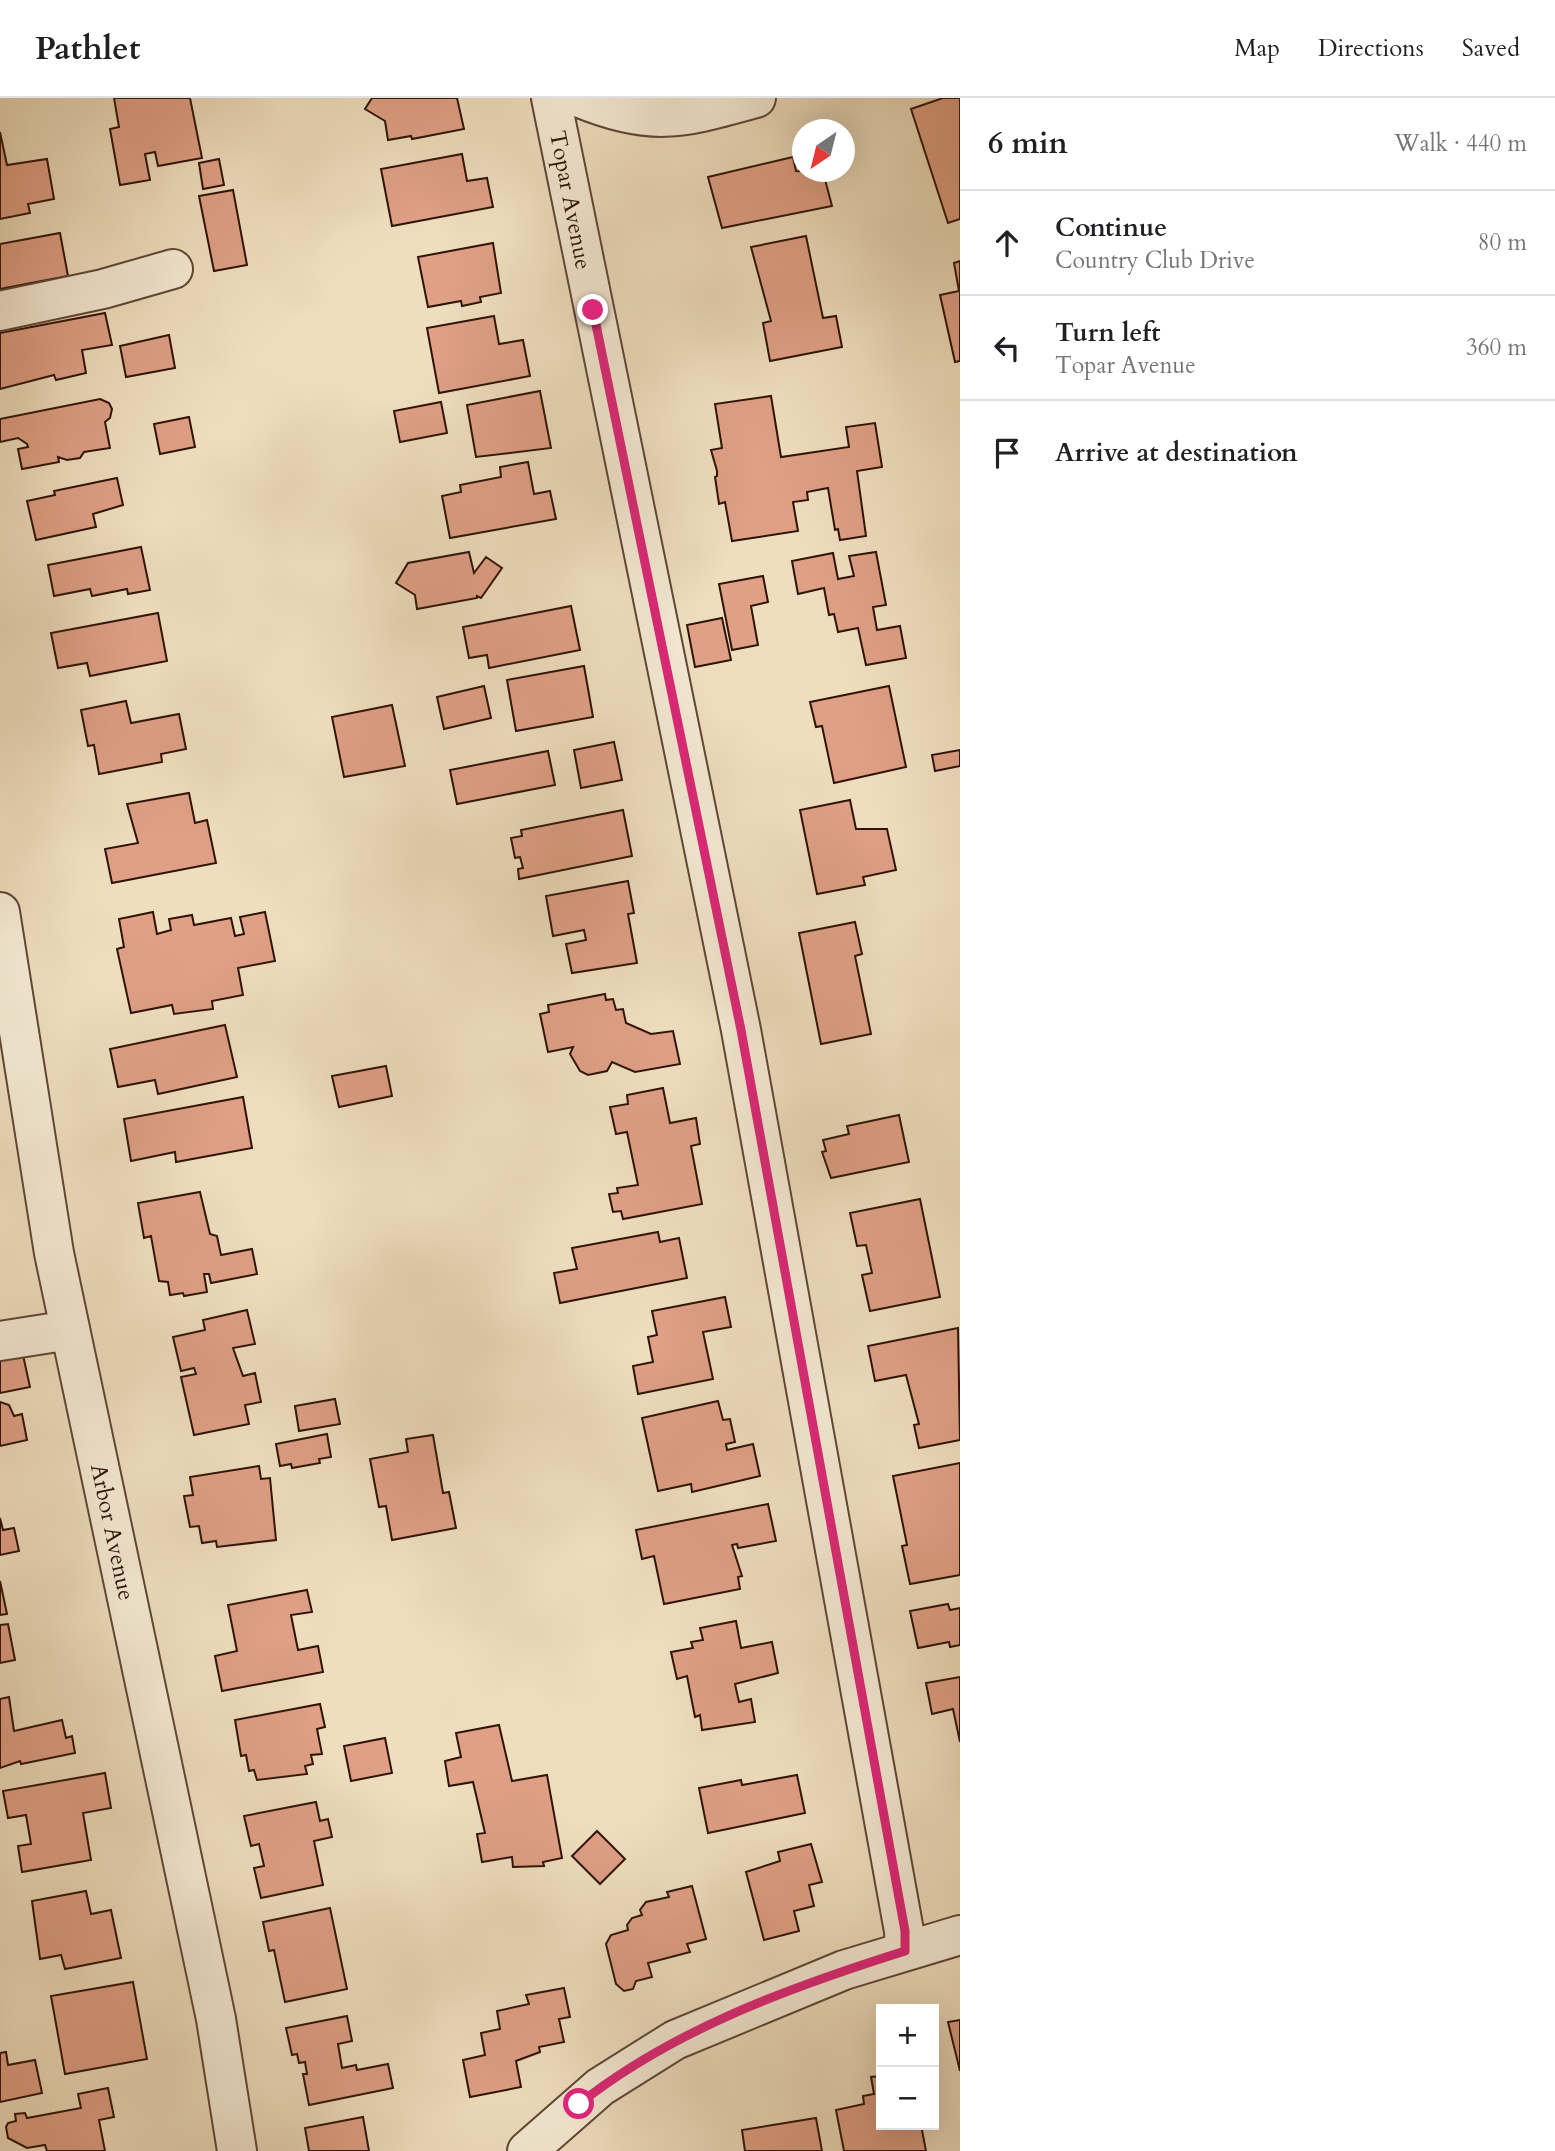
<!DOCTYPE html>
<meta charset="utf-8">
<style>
body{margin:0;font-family:Cardo,serif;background:#f6f6f6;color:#202124}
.controls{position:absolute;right:21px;bottom:21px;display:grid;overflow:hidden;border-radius:0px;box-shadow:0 7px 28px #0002}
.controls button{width:63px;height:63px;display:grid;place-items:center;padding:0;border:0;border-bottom:2px solid #e0e0e0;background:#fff;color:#202124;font:35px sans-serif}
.compass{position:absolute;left:792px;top:21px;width:63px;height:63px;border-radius:50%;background:#fff;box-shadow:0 7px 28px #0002;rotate:215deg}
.stop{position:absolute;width:21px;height:21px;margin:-16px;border:5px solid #db2777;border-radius:50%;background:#fff}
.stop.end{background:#db2777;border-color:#fff;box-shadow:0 2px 7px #0008}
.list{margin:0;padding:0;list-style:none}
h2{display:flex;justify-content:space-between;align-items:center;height:91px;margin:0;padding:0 28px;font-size:30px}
h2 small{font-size:23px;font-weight:400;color:#757577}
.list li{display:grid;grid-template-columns:46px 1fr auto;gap:21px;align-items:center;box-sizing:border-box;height:105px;padding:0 28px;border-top:2px solid #e0e0e0}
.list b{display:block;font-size:26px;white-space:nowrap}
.list p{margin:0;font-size:23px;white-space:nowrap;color:#757577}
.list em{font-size:23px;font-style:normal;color:#757577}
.icon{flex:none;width:38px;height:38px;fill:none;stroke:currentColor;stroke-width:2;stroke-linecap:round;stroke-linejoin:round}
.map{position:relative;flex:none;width:960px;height:2053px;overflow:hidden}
header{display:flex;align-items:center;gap:42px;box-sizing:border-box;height:98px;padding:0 35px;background:#fff;border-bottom:2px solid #e0e0e0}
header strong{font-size:33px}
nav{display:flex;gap:38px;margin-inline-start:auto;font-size:24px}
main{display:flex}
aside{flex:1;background:#fff}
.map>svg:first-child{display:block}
.building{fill:#dfa085;stroke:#2f1308;stroke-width:2}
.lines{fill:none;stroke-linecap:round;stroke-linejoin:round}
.minor-casing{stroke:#5f4636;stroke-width:42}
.minor{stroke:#f5ead5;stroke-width:38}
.route{stroke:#db2777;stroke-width:9}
.labels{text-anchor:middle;stroke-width:6;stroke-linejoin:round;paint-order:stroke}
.street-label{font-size:23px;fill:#2f1308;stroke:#f5ead5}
</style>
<header>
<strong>Pathlet</strong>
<nav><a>Map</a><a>Directions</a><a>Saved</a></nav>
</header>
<main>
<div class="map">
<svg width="960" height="2053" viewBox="0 0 960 2053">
<rect width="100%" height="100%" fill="#efdebe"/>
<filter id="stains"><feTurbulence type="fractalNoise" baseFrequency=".00286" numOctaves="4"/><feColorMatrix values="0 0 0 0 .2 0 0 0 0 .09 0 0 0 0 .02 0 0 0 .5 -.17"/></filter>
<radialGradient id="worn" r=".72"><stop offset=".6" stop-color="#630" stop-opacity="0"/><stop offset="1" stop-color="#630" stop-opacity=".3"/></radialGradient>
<path class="building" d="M114 0H190L202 60 158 68 155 54 145 56 150 82 120 87 110 31 119 29Z
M372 0H457L464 31 412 41 411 38 388 42 385 23 365 11Z
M943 0H960V121L948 125 911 11Z
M0 34 7 67 47 61 54 101 28 106 30 115 0 121Z
M462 56 467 83 487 80 493 109 392 128 381 71Z
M793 59 796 73 823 74 832 108 722 130 708 79Z
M219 61 224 87 203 91 199 65Z
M233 92 247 167 214 173 199 98Z
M60 135 68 178 0 191V146Z
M806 138 823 220 836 218 842 249 770 263 763 225 771 223 751 149Z
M493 145 501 195 480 199 481 204 462 208 461 203 428 209 418 159Z
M960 163V263L955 264 940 197 959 193 954 165Z
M105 215 112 247 82 252 86 275 56 282 54 277 0 291V235Z
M494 218 499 246 523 242 530 278 439 295 427 230Z
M169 237 175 270 126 279 120 248Z
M540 293 551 350 476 359 467 307Z
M771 298 781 359 849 349 846 329 875 325 882 369 857 373 866 438 840 442 838 431 835 432 828 390 807 394 808 402 793 404 798 433 732 443 725 404 719 406 715 379 717 378V373L711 352 722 350 715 306Z
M100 301 109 305 112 311 110 320 105 324 110 350 84 354 80 360 67 362 58 359 59 364 22 371 18 351 28 349 27 346 18 340 0 344V321Z
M441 304 447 335 400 344 394 313Z
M189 319 195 349 160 356 154 326Z
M528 364 534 396 550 393 556 421 450 440 442 398 461 394 460 387 501 379 500 369Z
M117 380 123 407 93 416 96 429 36 442 27 403 55 397 54 393Z
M141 449 150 492 128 496 127 491 92 498 90 491 54 498 48 467Z
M469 454 474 475 486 459 502 470 481 500 477 498V500L417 511 415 497 396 485 408 465Z
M876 454 886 507 873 509 877 532 900 528 906 560 866 567 858 530 838 534 834 516 829 517 824 490 798 496 792 463 833 455 838 481 854 478 849 458Z
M763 478 768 504 751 508 758 547 732 552 719 486Z
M571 508 580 552 489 570 487 557 469 560 463 529Z
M158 515 167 563 90 578 87 565 58 570 51 535Z
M722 520 731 562 695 569 687 527Z
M584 568 593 619 516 633 507 582Z
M484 588 491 620 444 631 437 599Z
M889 588 906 669 834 685 822 628 816 629 810 604Z
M126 603 131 625 179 616 186 651 161 656 162 664 99 676 94 647 88 648 81 612Z
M392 607 405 668 344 679 332 619Z
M614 644 622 682 581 690 574 652Z
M960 652V668L935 673 932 657Z
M548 653 555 687 457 706 450 672Z
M189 695 195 725 207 722 216 765 112 785 105 751 138 745 127 706Z
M850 702 856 731H887L896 772 863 779 865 787 817 796 800 712Z
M623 712 632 758 519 781 518 771 523 770 520 759 515 760 511 740 522 738 521 732Z
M628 783 634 815 628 816 637 865 572 875 566 846 586 842 584 832 553 838 546 798Z
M153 814 157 836 171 832 169 821 192 817 194 827 231 820 235 838 244 836 240 819 265 814 275 863 238 870 243 897 212 903 213 911 174 916 172 907 131 915 117 851 124 849 119 821Z
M855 824 862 856 855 858 871 936 821 946 799 835Z
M605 896 606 902 613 901 616 912 623 911 626 925 651 936 673 933 680 966 635 974 612 964 607 973 588 977 580 973 570 956 573 949 548 954 540 916 549 914 548 907Z
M225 927 237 979 158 996 155 982 118 989 110 951Z
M386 968 392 998 339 1009 332 978Z
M663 990 670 1025 696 1020 700 1046 691 1048 702 1106 623 1121 621 1113 613 1114 609 1096 618 1095 617 1090 638 1087 627 1034 616 1036 610 1009 628 1006 627 997Z
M243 999 252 1050 176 1064 175 1054 131 1063 124 1021Z
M899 1017 909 1064 831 1080 822 1054 826 1053 823 1042 849 1036 847 1028Z
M200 1094 210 1136 217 1138 221 1157 252 1151 257 1176 211 1185 209 1176H204L207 1194 184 1198 183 1195 170 1197 168 1184 159 1183 151 1138 144 1140 138 1105Z
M920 1101 940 1199 870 1213 862 1177 872 1175 866 1147 857 1148 850 1115Z
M658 1134 660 1144 679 1140 687 1180 560 1205 554 1175 577 1171 572 1150Z
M725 1199 731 1229 703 1234 713 1281 638 1296 633 1268 653 1264 648 1239 657 1237 652 1213Z
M247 1212 255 1246 233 1250 243 1278 255 1275 261 1304 245 1307 249 1326 194 1337 181 1279 196 1276 194 1270 181 1273 173 1239 205 1232 203 1222Z
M958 1230 960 1342 919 1350 914 1327 919 1326 906 1277 875 1283 868 1248Z
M23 1257 30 1289 0 1295V1261Z
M335 1301 340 1326 299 1333 295 1308Z
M718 1303 723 1322 730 1321 735 1344 726 1346 727 1352 753 1346 760 1378 692 1394 691 1386 658 1393 642 1320Z
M0 1304 9 1307 14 1318 22 1316 27 1342 0 1348Z
M327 1336 331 1359 319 1361 320 1365 292 1370 291 1366 280 1368 276 1346Z
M433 1337 443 1395 449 1394 456 1430 392 1442 386 1408 379 1409 370 1361 408 1354 406 1341Z
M960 1365V1477L910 1486 902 1448 907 1447 893 1378Z
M259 1368 261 1381 270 1380 276 1442 217 1449 216 1443 202 1445 199 1428 190 1429 184 1398 193 1397 190 1379Z
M768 1406 776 1443 738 1450 737 1446 732 1447 742 1478 738 1479 740 1491 664 1506 654 1458 642 1461 636 1432Z
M0 1420 3 1432 14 1430 19 1453 0 1457Z
M0 1483 7 1516 0 1517Z
M307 1492 312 1514 291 1517 298 1552 318 1548 323 1574 222 1593 215 1558 237 1553 228 1507Z
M948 1506 950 1512 960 1510V1547L950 1549 949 1544 918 1550 910 1513Z
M736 1523 741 1550 772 1544 778 1575 735 1586 739 1604 751 1601 755 1624 702 1632 700 1617 695 1619 687 1578 677 1581 671 1554 693 1550 691 1544 703 1542 700 1530Z
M8 1526 15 1562 0 1565V1527Z
M960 1579V1644L953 1611 932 1616 926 1585Z
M9 1599 14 1633 62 1622 66 1640 72 1638 75 1655 21 1666 20 1663 0 1670V1601Z
M320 1606 325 1629 317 1631 322 1656 311 1657 313 1666 305 1668 307 1676 257 1682 254 1672 249 1673 246 1657 241 1658 235 1622Z
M499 1627 512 1683 547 1677 562 1760 543 1764 544 1768 513 1769 512 1759 482 1764 477 1736 485 1735 473 1684 449 1688 445 1663 461 1659 456 1635Z
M385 1640 392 1675 351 1683 344 1648Z
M105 1675 111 1710 83 1715 91 1762 22 1774 18 1748 31 1746 26 1717 8 1720 3 1693Z
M797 1677 805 1715 708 1735 699 1690 741 1682 742 1687Z
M316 1704 320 1723 328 1721 332 1739 314 1743 323 1787 261 1800 254 1770 264 1768 259 1746 251 1748 244 1718Z
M597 1733 625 1761 600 1786 572 1758Z
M811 1746 822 1784 809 1787 814 1808 794 1813 799 1833 764 1842 746 1774 780 1763 778 1754Z
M692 1788 706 1841 687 1846 690 1854 648 1865 652 1879 636 1883 633 1891 624 1893 616 1886 606 1846 611 1837 628 1832 627 1827 632 1820 642 1817 640 1812 646 1804 669 1799 667 1794Z
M86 1793 91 1816 111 1812 121 1860 65 1871 61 1857 40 1861 32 1803Z
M330 1810 347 1891 285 1904 274 1852 269 1853 263 1824Z
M133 1884 147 1961 65 1976 51 1898Z
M564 1890 570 1919 559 1921 564 1944 539 1949 540 1954 516 1963 521 1989 470 1999 463 1962 485 1957 481 1935 500 1931 497 1913 529 1906 526 1897Z
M347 1918 352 1943 338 1946 342 1970 356 1967 357 1972 388 1966 393 1990 309 2007 303 1976H307L305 1964 299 1965 297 1956 292 1957 286 1930Z
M960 1922V1973L948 1924Z
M6 1954 8 1967 35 1962 42 1995 0 2004V1955Z
M881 1978V2027H921L926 2053H844L836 2012 864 2006 863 1998 874 1996 871 1979Z
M108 1990 114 2019 99 2022 105 2053H47L45 2047 27 2050 8 2040 6 2029 8 2025 16 2023 15 2016 25 2015 27 2020 81 2010 78 1996Z
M363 2019 369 2053H309L305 2030Z
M816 2020 822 2053H745L742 2032Z"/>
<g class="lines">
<defs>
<path id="minor" d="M551 0 741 932 904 1833 905 1853
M580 0C653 30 683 20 756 0
M0 213 103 191 173 171
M0 814 54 1155 216 1921 237 2053
M0 1243 70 1232
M527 2053 600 1989 675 1942 844 1872 960 1837"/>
</defs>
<use href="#minor" class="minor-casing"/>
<use href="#minor" class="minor"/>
</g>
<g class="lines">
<path class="route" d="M579 2006C674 1931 791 1889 905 1853V1833L741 932 593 212"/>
</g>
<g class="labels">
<g class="street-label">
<text transform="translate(571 102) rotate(79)" y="8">Topar Avenue</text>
<text transform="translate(113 1434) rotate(78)" y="8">Arbor Avenue</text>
</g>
</g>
<rect width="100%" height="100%" filter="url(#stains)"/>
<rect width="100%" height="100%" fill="url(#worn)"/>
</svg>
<div class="controls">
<button>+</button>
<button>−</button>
</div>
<svg class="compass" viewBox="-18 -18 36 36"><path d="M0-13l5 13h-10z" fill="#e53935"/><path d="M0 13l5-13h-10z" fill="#757577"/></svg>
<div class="stop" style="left:579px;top:2006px"></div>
<div class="stop end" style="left:593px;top:212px"></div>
</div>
<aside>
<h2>6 min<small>Walk · 440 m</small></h2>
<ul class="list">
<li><svg class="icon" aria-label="ahead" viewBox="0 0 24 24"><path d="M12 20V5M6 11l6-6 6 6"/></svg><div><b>Continue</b><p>Country Club Drive</p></div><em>80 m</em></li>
<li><svg class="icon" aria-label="left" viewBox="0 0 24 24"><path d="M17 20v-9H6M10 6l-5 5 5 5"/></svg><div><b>Turn left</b><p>Topar Avenue</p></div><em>360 m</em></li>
<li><svg class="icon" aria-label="arrive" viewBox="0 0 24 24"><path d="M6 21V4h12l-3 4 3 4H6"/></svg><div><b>Arrive at destination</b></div></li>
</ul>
</aside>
</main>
